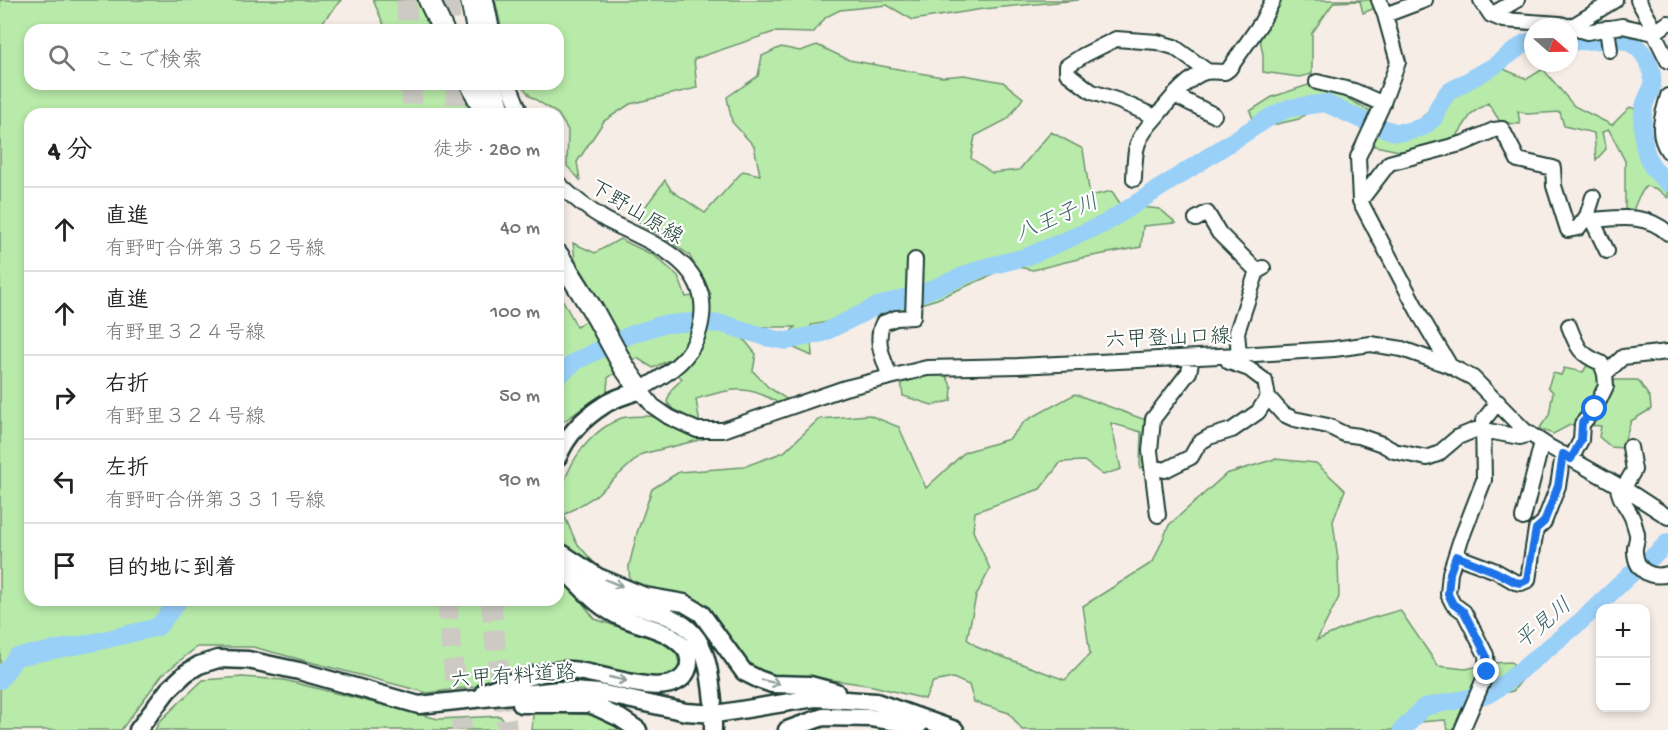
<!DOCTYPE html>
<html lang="ja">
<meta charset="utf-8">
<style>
body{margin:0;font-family:"Gochi Hand","Klee One",sans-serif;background:#f6f6f6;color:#222}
.controls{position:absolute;right:18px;bottom:18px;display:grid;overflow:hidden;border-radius:12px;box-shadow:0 3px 9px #0003}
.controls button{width:54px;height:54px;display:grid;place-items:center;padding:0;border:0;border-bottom:2px solid #e0e0e0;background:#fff;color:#222;font:30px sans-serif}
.compass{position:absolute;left:1524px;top:18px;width:54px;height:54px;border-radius:50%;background:#fff;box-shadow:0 3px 9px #0003;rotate:110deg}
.stop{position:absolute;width:18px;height:18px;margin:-14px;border:4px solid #1a73e8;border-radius:50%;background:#fff}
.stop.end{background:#1a73e8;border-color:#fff;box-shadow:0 2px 6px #0008}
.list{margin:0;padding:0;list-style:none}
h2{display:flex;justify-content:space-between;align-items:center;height:78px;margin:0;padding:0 24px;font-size:26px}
h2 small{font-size:20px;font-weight:400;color:#767676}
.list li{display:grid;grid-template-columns:39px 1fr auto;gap:18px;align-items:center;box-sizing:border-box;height:84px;padding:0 24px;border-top:2px solid #e0e0e0}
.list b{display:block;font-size:22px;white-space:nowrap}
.list p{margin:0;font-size:20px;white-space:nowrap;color:#767676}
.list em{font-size:20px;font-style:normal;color:#767676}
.icon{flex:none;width:33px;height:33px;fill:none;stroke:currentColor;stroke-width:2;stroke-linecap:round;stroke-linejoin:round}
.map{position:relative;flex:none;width:1668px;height:730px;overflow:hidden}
.search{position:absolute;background:#fff;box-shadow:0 3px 9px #0003;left:24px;top:24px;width:540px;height:66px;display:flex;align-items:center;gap:15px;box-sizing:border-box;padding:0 21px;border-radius:18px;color:#767676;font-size:22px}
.panel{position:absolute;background:#fff;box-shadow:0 3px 9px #0003;left:24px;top:108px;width:540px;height:498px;border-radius:18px}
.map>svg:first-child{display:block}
.green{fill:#b8eaa9;stroke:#6c946e;stroke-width:1.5}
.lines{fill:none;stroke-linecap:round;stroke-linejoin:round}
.river{stroke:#99d0f8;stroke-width:18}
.highway-tunnel{stroke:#cccac3;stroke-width:20;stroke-dasharray:20 10;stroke-linecap:butt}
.minor-casing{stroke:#1f3d34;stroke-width:18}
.major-casing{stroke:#1f3d34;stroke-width:21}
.highway-casing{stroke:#1f3d34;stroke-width:24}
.minor{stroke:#fff;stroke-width:14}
.major{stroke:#fff;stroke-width:16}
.highway{stroke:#fff;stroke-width:20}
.oneway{stroke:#8f9e9a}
.route{stroke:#1a73e8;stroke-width:8}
.labels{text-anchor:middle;stroke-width:4.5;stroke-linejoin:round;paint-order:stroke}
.street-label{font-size:21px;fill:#1f3d34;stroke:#fff}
.water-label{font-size:22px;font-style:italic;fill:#3e6265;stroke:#fff}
</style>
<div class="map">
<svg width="1668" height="730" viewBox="0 0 1668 730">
<rect width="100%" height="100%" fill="#f7ede7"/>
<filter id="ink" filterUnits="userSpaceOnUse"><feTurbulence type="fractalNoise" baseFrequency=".0167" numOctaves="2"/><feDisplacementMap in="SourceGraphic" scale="12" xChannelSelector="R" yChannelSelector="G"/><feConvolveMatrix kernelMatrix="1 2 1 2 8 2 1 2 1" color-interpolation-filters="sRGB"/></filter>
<g filter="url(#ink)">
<path class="green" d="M0 0H341L316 30H30V84H457L472 114H30V600H558V572L595 619 660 641 676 653 681 668 667 679H640L563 662 479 686 428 693 253 647H197L162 675 121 730H0Z
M373 0H422L434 30H386Z
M495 0H1079L983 9 913 20 887 5 840 10 826 17 813 33 774 32 694 59 697 88 630 104 604 121 577 162 580 180 567 166 568 130 558 114 530 96 521 84H558V30H502Z
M1280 0H1372L1375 8 1363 13 1360 1 1334 2 1312 33V74L1299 77 1263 72V55L1260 39Z
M817 45 849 60 942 77 964 75 1003 82 1023 98 1008 119 975 136 971 158 992 173 1019 170 1051 132 1083 149 1090 196 1112 191 1121 205 1160 209 1176 223 1143 226 1141 247 1082 258 1033 270 1008 265 985 278 937 299 884 315 839 320 811 325 812 356 794 348 788 335 795 327H761L741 336 756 354 753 371 768 387 791 402 784 407C750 383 734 388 696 399L700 425 679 417 667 402 671 390 682 379 667 361 653 368 637 358 608 378 607 391 560 424 558 428V291L577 327 604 307 575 260 573 243 595 253 620 239 655 256 678 276 686 297 711 294 689 255 661 235 641 225 637 218 665 180 671 190 705 213 743 171 760 175 754 146 732 122 727 97 758 76 762 56 781 47 800 51Z
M1501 68 1527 79 1543 69 1574 106 1612 125 1630 107 1641 111 1640 133 1647 166 1668 185V198L1657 189 1646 186 1639 196 1631 215 1625 211V161L1609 130 1602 132 1606 149 1596 160 1594 133 1564 126 1560 112 1527 114 1518 111 1520 124 1501 123 1488 103 1472 113 1453 142 1404 152 1370 145 1380 131 1409 136 1423 116 1451 95Z
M1308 85 1334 91 1376 114 1367 128 1326 107 1312 109 1299 119 1260 128 1254 122 1250 111 1272 97Z
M1590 361 1601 365 1603 386 1580 424 1570 425 1553 434 1539 429 1549 415 1553 392 1548 387 1553 373 1561 375 1564 368 1583 372Z
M944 371 952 388 951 401 932 405 903 396 901 381Z
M1610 380H1638L1650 398 1651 409 1631 421 1622 448 1611 447 1599 437 1601 426 1587 425Z
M1075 394 1151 422 1146 466 1140 468 1141 432 1111 423 1121 469 1103 475 1084 461 1061 462 1040 489 975 512 973 531 990 569 976 596 967 639 979 648 1065 680 1090 654 1083 606 1153 562 1169 525 1226 474 1275 459 1316 463 1345 490 1333 521 1338 560 1339 597 1317 640 1358 622 1400 610 1438 666 1466 669 1492 663 1511 662 1526 675 1513 691 1474 699 1457 730H1448L1445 720 1419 722 1411 730H1022L1009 713 974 702 969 685 953 678 933 682 925 699 873 686 807 676H767L742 658 713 616 630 586 629 566 637 533 652 489 679 472 743 467 784 452 819 419 869 415 899 427 926 488 965 452 1009 439 1025 421Z
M651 416 703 439 642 454 594 497 564 515 576 542 601 571C593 565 571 554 567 547 544 501 574 439 619 419 627 415 641 417 651 416Z
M242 677 284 680 438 719 500 716 511 730H155L160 721 203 680Z
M533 712 597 715 621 730H532Z"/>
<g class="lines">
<path class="river" d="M1569 41C1587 43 1606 37 1625 41 1643 46 1654 67 1652 85 1651 93 1645 99 1644 107 1641 124 1642 151 1652 166 1655 172 1663 178 1668 183
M558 376 576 361 630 335 660 325 691 322 723 324 770 338 786 341 823 333 877 306 927 291 982 268 1026 257 1104 224 1270 117 1289 108 1325 103 1373 125 1395 132H1405L1423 127 1434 118 1438 107 1448 92 1494 66 1525 43 1533 41
M0 680 16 657 91 643 158 627 179 600
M1402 730 1424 707 1489 694 1504 684 1580 622 1632 573 1657 553 1668 542"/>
<path class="highway-tunnel" d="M406 0 408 30
M449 0 451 30
M411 84 413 114
M455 84 457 114
M447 600 452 656 462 730
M491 600 495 642 507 730"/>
<defs>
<path id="minor" d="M486 0 492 30
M1379 0 1385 15 1398 62 1381 108 1358 157 1360 201 1421 317 1450 366
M1481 0 1491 15 1503 20 1560 24 1587 32 1622 26 1654 33 1668 61
M1638 0 1651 23 1654 33 1668 23
M1385 15 1425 0
M1491 15 1517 0
M1571 27 1615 0
M1607 28 1610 50
M1317 82 1354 91 1383 104
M509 84 521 114
M1174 95 1214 115
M1668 96C1663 116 1655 132 1668 151
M1156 117C1167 104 1188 76 1206 72 1211 71 1219 72 1225 72L1229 69 1261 23 1273 0
M1134 179C1135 148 1134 141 1156 117L1119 101 1092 92 1067 73V66L1084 55 1116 39 1157 42 1174 47 1207 71
M558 183C572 197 589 210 606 220 646 241 709 260 702 317 697 357 672 371 640 390L653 406 669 417 697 430H723L845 388 927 368 1018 366 1239 355 1334 349 1371 344 1402 349 1450 366 1473 378 1524 430 1548 446 1628 491 1668 517
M1360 201 1389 163 1464 143 1494 130 1502 129 1518 160 1553 168 1554 186 1568 230 1578 228 1587 216 1593 197
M1587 216 1592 220 1607 251
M1196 219 1207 213 1219 233 1257 271
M1592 220C1620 218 1646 213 1668 233
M1569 326C1577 347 1579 354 1601 363L1605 374 1606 386 1595 409 1582 424 1581 440 1571 459
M1239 355 1237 332 1257 271 1263 268
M1226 356 1229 362 1249 369 1265 381 1268 397 1283 414 1294 419 1328 426 1344 434 1359 436 1382 444 1394 451 1427 458 1438 454 1458 437 1475 430H1483L1520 437 1529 434
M1605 374 1623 357 1668 352
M890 377C884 360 874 341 883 323L896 318 913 317 915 260
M1153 467 1165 470 1191 457 1199 443 1209 437 1232 430 1258 412 1268 397
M1618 486C1618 499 1629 508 1633 520 1634 524 1636 529 1637 534 1638 540 1634 546 1635 552 1636 571 1651 579 1668 574
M1623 489 1634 470 1630 447
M1158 515 1150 451 1153 419 1189 372 1192 358
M1523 518 1542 442
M1456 556 1496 571 1515 582 1521 583 1528 580 1536 529 1544 522 1558 486 1563 454
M1462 730 1487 672 1486 655 1464 612 1453 604 1448 594 1450 573 1460 542 1484 480 1483 421 1498 402"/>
<path id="major" d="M558 457C567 435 585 417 604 405 614 398 628 395 640 390
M563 554 598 577 644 596 684 603 701 613 744 672 758 679 772 684 810 685 836 692
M585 582C602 597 622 602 643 608 701 623 707 646 713 701
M484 692C509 683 535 672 562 670 593 667 670 706 687 671 690 665 690 656 686 650 672 632 651 628 631 621 609 614 595 602 579 585 575 581 570 577 568 572 565 566 565 560 563 554
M521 704H590L620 718 638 730
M138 730 168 690 186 673 199 665 218 659 248 660 299 671 419 705 559 690 600 693 686 712 716 714 815 698 876 702 955 730
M713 730V723
M787 730 823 717 871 718 919 725"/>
<path id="highway" d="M429 0 443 30
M471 0 477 30
M471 84 486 114
M492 84 501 114
M558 255 594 312 624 367 640 390"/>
</defs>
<use href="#minor" class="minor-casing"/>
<use href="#major" class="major-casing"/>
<use href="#highway" class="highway-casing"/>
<use href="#minor" class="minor"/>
<use href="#major" class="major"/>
<use href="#highway" class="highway"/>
</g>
<defs><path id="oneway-shaft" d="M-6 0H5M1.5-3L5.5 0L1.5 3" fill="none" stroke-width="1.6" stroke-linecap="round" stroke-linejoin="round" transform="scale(1.5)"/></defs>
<g class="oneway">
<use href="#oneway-shaft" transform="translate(614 583) rotate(22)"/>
<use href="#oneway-shaft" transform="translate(618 679) rotate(13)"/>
<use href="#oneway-shaft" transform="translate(771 682) rotate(12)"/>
</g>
</g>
<g class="lines" filter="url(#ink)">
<path class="route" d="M1487 672 1486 655 1464 612 1453 604 1448 594 1450 573 1456 556 1496 572 1515 582 1521 583 1527 580 1536 529 1544 522 1558 486 1563 454 1571 459 1581 440 1582 423 1595 409"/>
</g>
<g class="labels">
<g class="street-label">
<text transform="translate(637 211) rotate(31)" y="7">下野山原線</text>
<text transform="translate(1168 337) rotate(-2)" y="7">六甲登山口線</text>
<text transform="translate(513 675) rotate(-4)" y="7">六甲有料道路</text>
</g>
<g class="water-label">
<text transform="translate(1056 216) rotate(-23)" y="8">八王子川</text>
<text transform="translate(1542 622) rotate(-40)" y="8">平見川</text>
</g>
</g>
</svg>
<div class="controls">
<button>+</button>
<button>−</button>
</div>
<svg class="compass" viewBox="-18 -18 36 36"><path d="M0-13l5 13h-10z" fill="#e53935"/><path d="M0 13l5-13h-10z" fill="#767676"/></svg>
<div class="stop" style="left:1595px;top:409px"></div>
<div class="stop end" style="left:1487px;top:672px"></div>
<div class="search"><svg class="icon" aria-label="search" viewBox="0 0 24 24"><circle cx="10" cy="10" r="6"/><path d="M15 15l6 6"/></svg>ここで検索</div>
<section class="panel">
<h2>4 分<small>徒歩 · 280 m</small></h2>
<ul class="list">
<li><svg class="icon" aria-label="ahead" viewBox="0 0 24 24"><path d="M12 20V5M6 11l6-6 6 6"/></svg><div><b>直進</b><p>有野町合併第３５２号線</p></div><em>40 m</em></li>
<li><svg class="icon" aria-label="ahead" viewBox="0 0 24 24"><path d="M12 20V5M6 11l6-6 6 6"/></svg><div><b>直進</b><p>有野里３２４号線</p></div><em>100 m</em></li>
<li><svg class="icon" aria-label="right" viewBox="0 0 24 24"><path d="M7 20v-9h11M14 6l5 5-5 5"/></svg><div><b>右折</b><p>有野里３２４号線</p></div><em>50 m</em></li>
<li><svg class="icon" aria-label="left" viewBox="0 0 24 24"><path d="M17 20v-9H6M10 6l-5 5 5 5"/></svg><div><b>左折</b><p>有野町合併第３３１号線</p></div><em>90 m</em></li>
<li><svg class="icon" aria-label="arrive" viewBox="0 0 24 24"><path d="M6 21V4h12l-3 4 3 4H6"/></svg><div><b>目的地に到着</b></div></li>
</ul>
</section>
</div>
